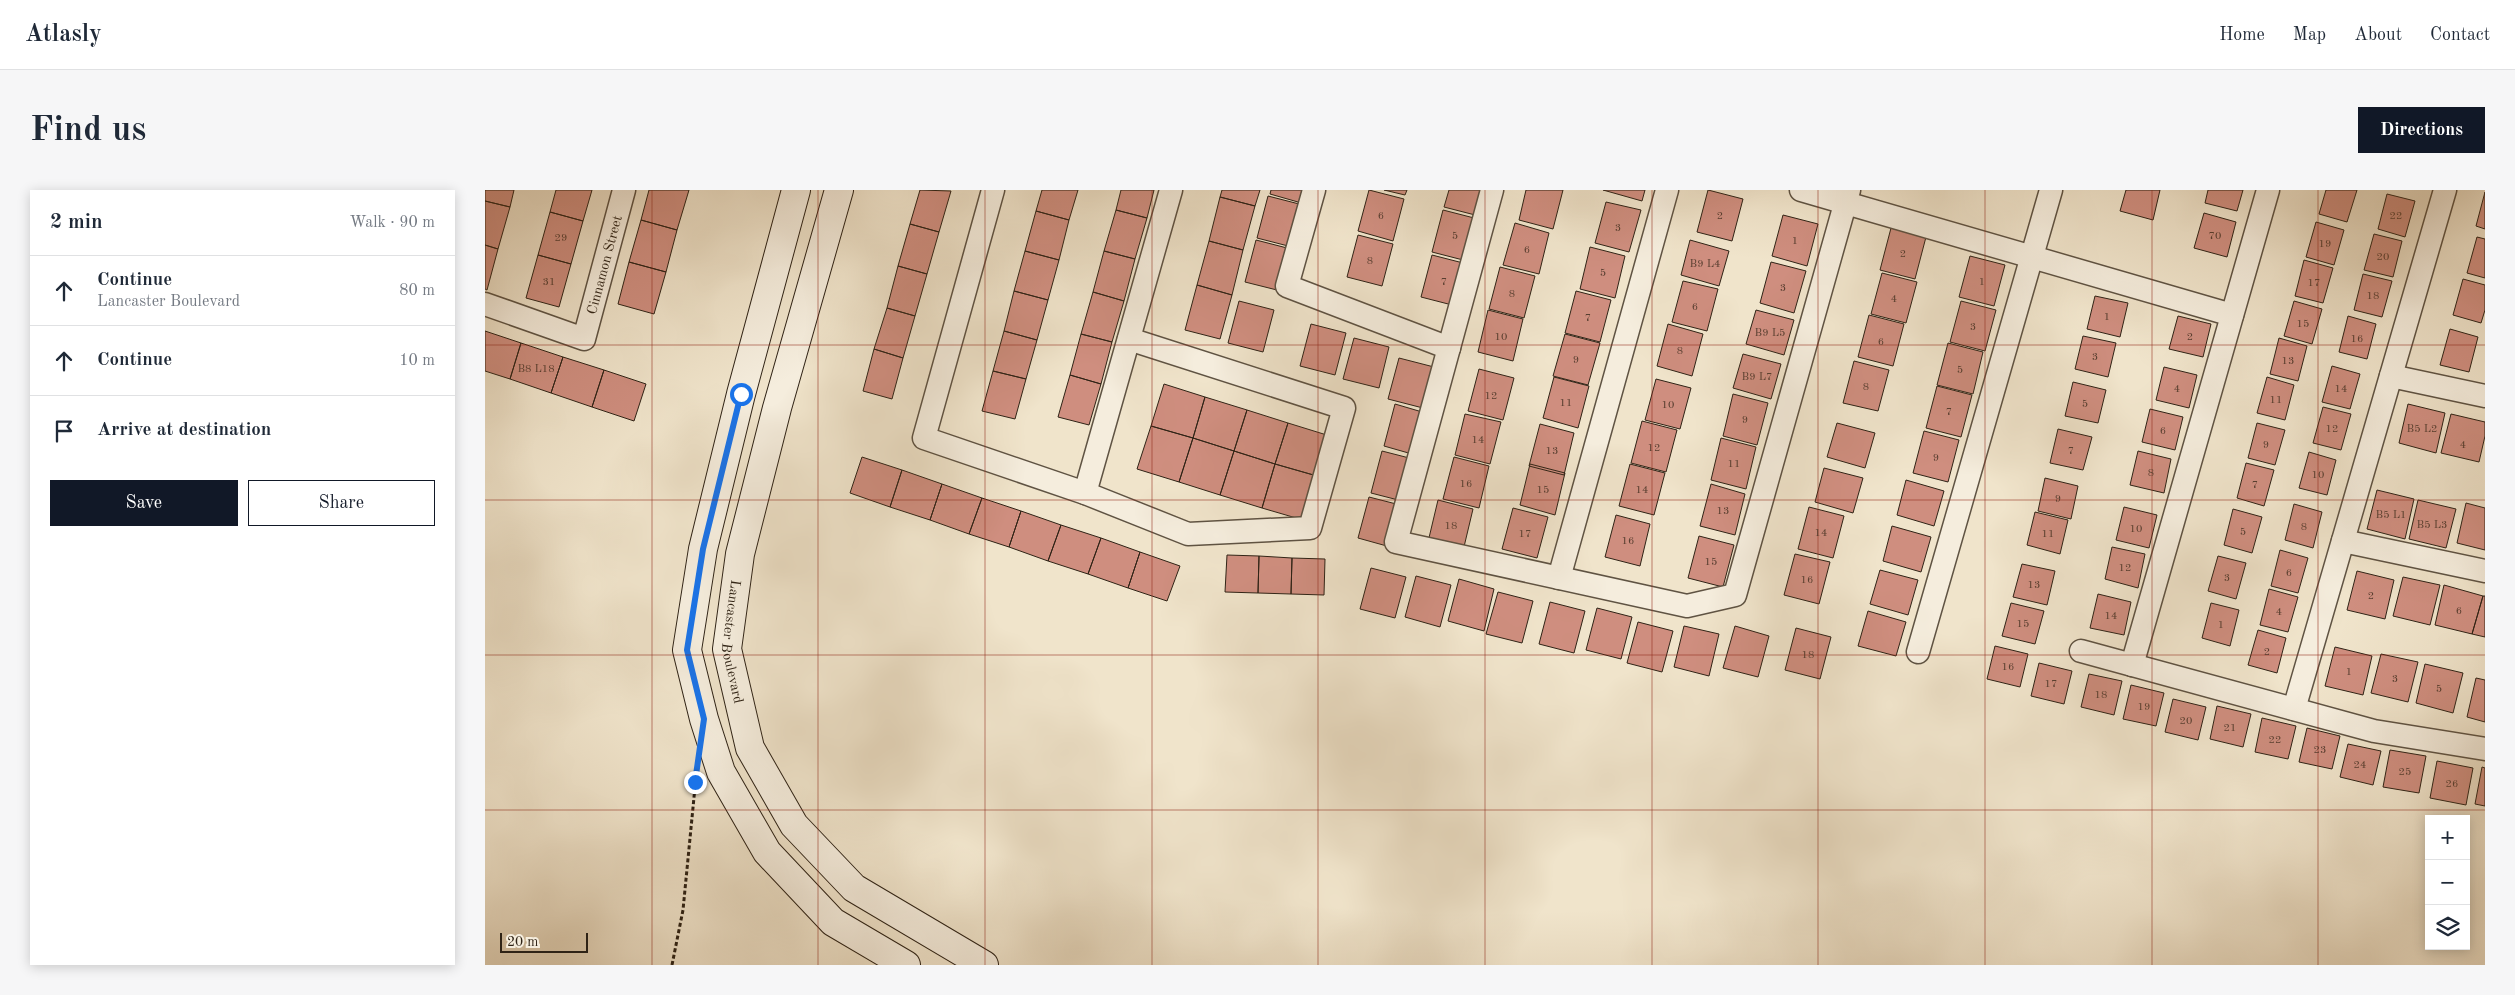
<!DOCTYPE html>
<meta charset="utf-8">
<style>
body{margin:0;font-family:"Old Standard TT",serif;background:#f6f6f7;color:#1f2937}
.controls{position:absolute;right:15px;bottom:15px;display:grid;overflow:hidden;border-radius:0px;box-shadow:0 2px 12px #0003}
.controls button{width:45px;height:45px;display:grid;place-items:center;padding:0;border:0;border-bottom:1px solid #e0e1e3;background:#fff;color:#1f2937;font:25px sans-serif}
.scale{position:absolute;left:15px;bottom:12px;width:88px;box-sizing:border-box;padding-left:5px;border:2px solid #2f2316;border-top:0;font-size:14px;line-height:18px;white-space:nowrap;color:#2f2316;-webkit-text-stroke:4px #f5eddd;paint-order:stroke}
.stop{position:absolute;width:15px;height:15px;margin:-11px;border:4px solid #1a73e8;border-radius:50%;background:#fff}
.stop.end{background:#1a73e8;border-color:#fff;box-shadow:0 1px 5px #0008}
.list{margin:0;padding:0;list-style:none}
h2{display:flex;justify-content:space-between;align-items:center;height:65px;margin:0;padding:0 20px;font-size:21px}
h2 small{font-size:16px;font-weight:400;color:#747a83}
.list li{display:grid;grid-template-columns:32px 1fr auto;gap:15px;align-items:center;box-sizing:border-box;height:70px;padding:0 20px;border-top:1px solid #e0e1e3}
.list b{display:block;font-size:19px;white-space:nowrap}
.list p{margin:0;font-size:16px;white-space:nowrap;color:#747a83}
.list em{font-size:16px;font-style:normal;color:#747a83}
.actions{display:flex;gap:10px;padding:15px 20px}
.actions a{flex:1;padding:11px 0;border:1px solid #111827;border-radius:0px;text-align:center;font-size:18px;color:#111827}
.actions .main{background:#111827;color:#fff}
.icon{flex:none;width:28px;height:28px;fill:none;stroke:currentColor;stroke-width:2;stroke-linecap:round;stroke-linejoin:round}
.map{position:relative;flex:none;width:2000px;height:775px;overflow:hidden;border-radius:0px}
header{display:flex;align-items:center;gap:30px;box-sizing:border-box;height:70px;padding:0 25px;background:#fff;border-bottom:1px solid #e0e1e3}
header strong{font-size:24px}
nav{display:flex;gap:28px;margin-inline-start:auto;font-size:18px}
.intro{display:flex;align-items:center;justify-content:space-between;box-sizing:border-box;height:120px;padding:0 30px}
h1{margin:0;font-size:35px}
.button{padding:12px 22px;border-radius:0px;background:#111827;color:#fff;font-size:18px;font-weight:700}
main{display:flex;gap:30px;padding:0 30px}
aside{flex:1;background:#fff;border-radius:0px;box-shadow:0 2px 12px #0003}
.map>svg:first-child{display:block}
.building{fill:#cf8e7f;stroke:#2f2316}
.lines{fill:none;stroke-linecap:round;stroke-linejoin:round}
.minor-casing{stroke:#5f5343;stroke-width:25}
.secondary-casing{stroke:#2f2316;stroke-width:30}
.path{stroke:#2f2316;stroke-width:3;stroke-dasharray:4 2.5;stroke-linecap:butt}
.minor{stroke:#f5eddd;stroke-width:22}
.secondary{stroke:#f5eddd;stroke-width:28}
.route{stroke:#1a73e8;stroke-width:6}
.grid{fill:none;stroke:#8f2418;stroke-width:1;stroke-opacity:0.55}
.labels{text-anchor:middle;stroke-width:5;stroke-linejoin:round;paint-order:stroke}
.number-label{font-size:11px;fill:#573e30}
.street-label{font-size:14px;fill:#2f2316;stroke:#f5eddd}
</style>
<header>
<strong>Atlasly</strong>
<nav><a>Home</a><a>Map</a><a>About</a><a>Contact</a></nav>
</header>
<div class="intro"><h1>Find us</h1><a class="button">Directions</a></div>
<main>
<aside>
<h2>2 min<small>Walk · 90 m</small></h2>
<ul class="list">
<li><svg class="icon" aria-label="ahead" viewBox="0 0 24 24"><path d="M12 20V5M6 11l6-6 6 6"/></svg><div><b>Continue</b><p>Lancaster Boulevard</p></div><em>80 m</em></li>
<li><svg class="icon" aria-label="ahead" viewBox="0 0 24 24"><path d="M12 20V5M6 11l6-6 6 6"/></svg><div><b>Continue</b></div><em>10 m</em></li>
<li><svg class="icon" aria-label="arrive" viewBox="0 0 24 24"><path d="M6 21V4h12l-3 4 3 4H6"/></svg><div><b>Arrive at destination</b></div></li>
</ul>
<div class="actions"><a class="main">Save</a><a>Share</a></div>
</aside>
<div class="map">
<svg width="2000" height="775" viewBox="0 0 2000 775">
<rect width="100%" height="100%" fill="#f0e4cb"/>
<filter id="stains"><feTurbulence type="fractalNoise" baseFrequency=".004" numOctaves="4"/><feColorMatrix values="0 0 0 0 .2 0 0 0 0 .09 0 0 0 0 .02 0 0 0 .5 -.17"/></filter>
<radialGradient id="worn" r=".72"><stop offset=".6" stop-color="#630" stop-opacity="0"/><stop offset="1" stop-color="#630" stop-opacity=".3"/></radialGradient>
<path class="building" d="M0 0H29L25 17 0 11Z
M71 0H107L98 31 65 22Z
M164 0H204L192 40 156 30Z
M435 0 466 1 454 42 425 34Z
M557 0H593L584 30 551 21Z
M636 0H669L662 28 631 20Z
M737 0H775L770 16 735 7Z
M786 0H823L820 14 785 4Z
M884 0 919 9 908 51 873 41Z
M899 0H922L920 5Z
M964 0H1001L994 26 959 17Z
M1041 0H1078L1068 39 1034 30Z
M1118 0H1160L1157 11Z
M1223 0 1258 9 1247 51 1212 42Z
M1641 0H1675L1668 30 1635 21Z
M1723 0H1758L1752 21 1720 13Z
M1841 0H1872L1862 32 1834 24Z
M2000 2V39L1991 36Z
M1902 4 1930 11 1920 47 1893 39Z
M783 6 818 15 807 57 772 48Z
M735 7 770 16 758 60 724 51Z
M0 11 25 17 13 59 0 55Z
M1121 12 1156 20 1144 62 1110 53Z
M631 20 662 28 650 69 619 61Z
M958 20 993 29 982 71 947 62Z
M551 21 584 30 574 70 540 61Z
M65 22 98 31 86 74 53 65Z
M1719 23 1751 32 1742 67 1709 58Z
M1298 25 1333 34 1322 76 1287 66Z
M156 30 192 40 181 82 144 72Z
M1831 32 1859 40 1849 75 1821 67Z
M1030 33 1064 43 1054 84 1018 75Z
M425 34 454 42 442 84 413 76Z
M1406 38 1441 47 1430 89 1395 80Z
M1889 44 1917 51 1908 87 1879 80Z
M873 45 908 54 897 96 862 87Z
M1992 47 2000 49V88L1982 83Z
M771 50 806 59 796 101 760 92Z
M1205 50 1244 61 1234 96 1196 85Z
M724 51 758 60 747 105 712 95Z
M0 55 13 59 2 100 0 99Z
M1105 57 1140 66 1130 108 1095 99Z
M540 61 574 70 563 110 529 101Z
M619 61 650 69 639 111 608 102Z
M53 65 86 74 74 117 41 108Z
M947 65 982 74 971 116 936 107Z
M1485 66 1520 75 1509 116 1474 107Z
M1819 70 1848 78 1838 113 1810 106Z
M144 72 181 82 169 124 133 114Z
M1286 72 1321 81 1309 123 1275 113Z
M413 76 442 84 430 126 402 118Z
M1015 77 1050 86 1039 128 1004 119Z
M1397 83 1432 92 1421 133 1386 124Z
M1878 84 1907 91 1897 127 1869 120Z
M1978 89 2000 95V120L1996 133 1968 125Z
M1198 91 1233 99 1222 141 1187 132Z
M712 95 747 105 735 149 700 140Z
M529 101 563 110 552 150 519 141Z
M1091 101 1126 110 1115 152 1080 143Z
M608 102 639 111 627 152 596 144Z
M1610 106 1643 113 1635 147 1602 139Z
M754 111 789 120 778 162 743 153Z
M1476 111 1511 120 1500 161 1465 152Z
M1809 111 1837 119 1827 154 1799 146Z
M402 118 430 126 418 168 389 159Z
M1003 120 1038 129 1028 171 993 162Z
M1271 120 1309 130 1299 165 1261 154Z
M1384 125 1419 134 1408 176 1373 167Z
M1693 126 1726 134 1718 167 1684 159Z
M1863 126 1891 134 1882 169 1854 162Z
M826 134 861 143 850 185 815 176Z
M1183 134 1218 144 1207 186 1172 176Z
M1965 139 1993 147 1984 182 1955 175Z
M0 141 36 153 25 189 0 181Z
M519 141 552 150 541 189 508 181Z
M596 144 627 152 616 194 585 185Z
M1080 144 1115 153 1103 195 1068 186Z
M1598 146 1631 153 1623 187 1590 179Z
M869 148 904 157 894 198 858 189Z
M1794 148 1822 156 1813 191 1785 184Z
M36 153 78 167 66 203 25 189Z
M1463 153 1498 162 1488 204 1452 195Z
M389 159 418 168 407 209 378 201Z
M1258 164 1296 174 1286 209 1248 198Z
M78 167 119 180 107 217 66 203Z
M914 168 949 177 938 218 903 209Z
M1369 171 1404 180 1393 221 1358 213Z
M1847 176 1875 184 1865 219 1837 212Z
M1679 177 1712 185 1704 218 1671 210Z
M994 179 1029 188 1018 230 983 221Z
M119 180 161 194 149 231 107 217Z
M508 181 541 189 530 229 497 221Z
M585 185 616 194 604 235 573 227Z
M1069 187 1104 196 1093 238 1058 228Z
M1782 187 1809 195 1800 230 1772 223Z
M1171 189 1206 198 1195 239 1160 230Z
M1588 192 1621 200 1613 233 1580 226Z
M679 194 720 207 708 248 666 236Z
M1452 196 1487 205 1476 247 1441 238Z
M1248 204 1283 213 1272 255 1238 246Z
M720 207 762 220 749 261 708 248Z
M910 214 944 224 934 266 899 256Z
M1923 214 1960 223 1951 263 1914 253Z
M1838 217 1866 224 1856 260 1828 253Z
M1665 219 1698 227 1690 260 1657 252Z
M762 220 803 233 790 274 749 261Z
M980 224 1016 232 1005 274 970 265Z
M1966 224 2000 232V246L1994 272 1956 263Z
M1157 231 1192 240 1181 282 1146 273Z
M803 233 845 246 832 286 790 274Z
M1352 233 1390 243 1380 278 1342 267Z
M1772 233 1800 240 1790 275 1763 268Z
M1055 234 1089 243 1079 285 1044 276Z
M666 236 708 248 694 292 652 279Z
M1573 239 1607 247 1598 280 1565 273Z
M1439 241 1474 250 1463 292 1428 283Z
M708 248 749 261 735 305 694 292Z
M1236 248 1271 257 1261 299 1226 290Z
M749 261 790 274 777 318 735 305Z
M897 261 932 270 921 312 886 303Z
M1653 261 1686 269 1679 303 1645 295Z
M1824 262 1851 270 1842 305 1814 298Z
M377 267 417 280 405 317 365 303Z
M969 267 1004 276 994 318 958 309Z
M1761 273 1789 280 1779 316 1752 308Z
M790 274 832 286 818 330 777 318Z
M1045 274 1080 283 1070 325 1035 315Z
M1145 274 1180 283 1169 325 1134 316Z
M1339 278 1378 288 1368 323 1330 312Z
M417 280 457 294 445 330 405 317Z
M1560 288 1593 296 1586 329 1553 321Z
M1421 290 1459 301 1449 336 1412 325Z
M457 294 497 308 484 344 445 330Z
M1226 294 1260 304 1250 345 1215 336Z
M1892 300 1929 309 1920 349 1882 339Z
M884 307 919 316 909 358 873 348Z
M497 308 536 321 524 357 484 344Z
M953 310 988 319 978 361 943 352Z
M1933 310 1971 319 1961 358 1924 349Z
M1981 313 2000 318V360L1972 353Z
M1809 314 1837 322 1828 358 1800 350Z
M1324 317 1359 326 1348 368 1313 359Z
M1639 317 1672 325 1664 358 1631 350Z
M1028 318 1063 327 1052 368 1017 359Z
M1748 319 1777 327 1767 363 1739 355Z
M536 321 576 335 563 371 524 357Z
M1550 322 1583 330 1575 364 1542 355Z
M1131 325 1165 334 1155 376 1120 367Z
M576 335 616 348 603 384 563 371Z
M1407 336 1446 347 1436 382 1398 371Z
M1214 346 1249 355 1238 397 1203 388Z
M616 348 655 362 643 398 603 384Z
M1627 357 1660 364 1653 398 1620 389Z
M1795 360 1823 368 1813 403 1786 396Z
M655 362 695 376 682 411 643 398Z
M1310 364 1345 372 1334 414 1299 405Z
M742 365 774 366 773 403 740 402Z
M774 366 807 368 806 404 773 403Z
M1733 366 1761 373 1751 409 1723 401Z
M807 368 840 369 839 405 806 404Z
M1537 374 1570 381 1562 415 1528 407Z
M886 378 921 387 910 428 875 419Z
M1395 380 1433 390 1423 425 1385 414Z
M1872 381 1909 390 1900 429 1862 420Z
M931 386 966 395 955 437 920 427Z
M1918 387 1955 395 1945 435 1908 426Z
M974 389 1009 399 999 441 963 431Z
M1959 395 1998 406 1987 444 1950 435Z
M1784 399 1813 407 1803 442 1775 435Z
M1013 402 1048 411 1037 453 1001 444Z
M1613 404 1646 412 1639 445 1605 438Z
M1998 406H2000V447L1987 444Z
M1065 412 1100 421 1089 463 1054 454Z
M1526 413 1559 421 1550 454 1517 446Z
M1726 413 1754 420 1745 456 1717 448Z
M1112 418 1147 427 1136 469 1101 460Z
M1383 421 1421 432 1411 466 1373 456Z
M1153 432 1188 441 1177 482 1142 473Z
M1199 436 1234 444 1224 486 1189 477Z
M1250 436 1284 446 1273 487 1238 478Z
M1311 438 1346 447 1335 489 1300 480Z
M1773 440 1801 448 1792 483 1763 475Z
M1510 456 1543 464 1535 497 1502 489Z
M1850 457 1887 466 1878 505 1840 496Z
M1896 464 1933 472 1923 512 1886 503Z
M1554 473 1587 481 1579 514 1546 506Z
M1940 474 1978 483 1968 523 1931 513Z
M1604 484 1637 491 1629 525 1596 517Z
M1991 488 2000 490V532L1982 527Z
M1646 495 1679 503 1671 536 1638 529Z
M1688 509 1721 517 1713 550 1680 542Z
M1732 516 1766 524 1758 557 1725 549Z
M1777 528 1811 536 1803 569 1770 562Z
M1822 538 1855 546 1847 579 1814 572Z
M1863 554 1896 561 1888 595 1855 587Z
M1905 560 1941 566 1934 603 1898 597Z
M1952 571 1988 578 1981 615 1945 608Z
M1997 577 2000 578V616L1990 614Z"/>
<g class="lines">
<defs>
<g id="minor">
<path d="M508 0 439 248 600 303 703 344 825 338 859 218 644 149"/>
<path d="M829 0 802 96 964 158"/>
<path d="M1007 0 911 352 1202 416 1250 405 1364 0"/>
<path d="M1316 0 1747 125"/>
<path id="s1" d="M0 114 99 149 139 0"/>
<path d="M1906 186 2000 206"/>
<path d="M600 303 686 0"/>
<path d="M1858 351 2000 381"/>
<path d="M1074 388 1182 0"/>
<path d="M1596 461 1889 541 2000 559"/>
<path d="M1433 462 1566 0"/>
<path d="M1647 475 1783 0"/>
<path d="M1809 519 1960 0"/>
</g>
<g id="secondary">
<path d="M311 0 256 204 218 359 202 460 219 529 236 582 282 662 348 732 421 775"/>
<path id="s2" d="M354 0 292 218 255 364 242 459 265 558 309 635 369 698 499 775"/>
</g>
</defs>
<use href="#minor" class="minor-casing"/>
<use href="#secondary" class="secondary-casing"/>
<path class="path" d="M187 775 198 720 210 597"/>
<use href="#minor" class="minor"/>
<use href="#secondary" class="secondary"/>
</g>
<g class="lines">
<path class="route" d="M210 592 219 529 202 460 218 359 256 204"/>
</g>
<path class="grid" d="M167 0V775M333 0V775M500 0V775M667 0V775M833 0V775M1000 0V775M1167 0V775M1333 0V775M1500 0V775M1667 0V775M1833 0V775M0 155H2000M0 310H2000M0 465H2000M0 620H2000"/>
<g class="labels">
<g class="number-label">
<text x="896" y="29">6</text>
<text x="1235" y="29">2</text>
<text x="1911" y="29">22</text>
<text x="1133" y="41">3</text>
<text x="970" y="49">5</text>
<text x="1730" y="49">70</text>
<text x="76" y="51">29</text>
<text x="1310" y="54">1</text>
<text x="1840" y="57">19</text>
<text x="1042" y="63">6</text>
<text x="1418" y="67">2</text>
<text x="1898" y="70">20</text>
<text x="885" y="74">8</text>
<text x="1220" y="77">B9 L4</text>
<text x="1118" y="86">5</text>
<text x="64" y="95">31</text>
<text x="959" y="95">7</text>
<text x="1497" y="95">1</text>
<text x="1829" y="96">17</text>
<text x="1298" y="101">3</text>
<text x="1027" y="107">8</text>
<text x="1888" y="109">18</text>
<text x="1409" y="112">4</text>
<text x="1210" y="120">6</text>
<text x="1622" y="130">1</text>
<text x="1103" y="131">7</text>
<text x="1818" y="137">15</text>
<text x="1488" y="140">3</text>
<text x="1285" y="146">B9 L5</text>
<text x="1016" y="150">10</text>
<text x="1705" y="150">2</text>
<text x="1872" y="152">16</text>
<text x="1396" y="155">6</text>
<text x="1195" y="164">8</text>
<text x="1610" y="170">3</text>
<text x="1091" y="173">9</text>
<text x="1803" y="174">13</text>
<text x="51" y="182">B8 L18</text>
<text x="1475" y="183">5</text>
<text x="1272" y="190">B9 L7</text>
<text x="1381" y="200">8</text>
<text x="1692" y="202">4</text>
<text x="1856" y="202">14</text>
<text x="1006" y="209">12</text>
<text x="1791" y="213">11</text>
<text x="1081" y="216">11</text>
<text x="1600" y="217">5</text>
<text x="1183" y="218">10</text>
<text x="1464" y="225">7</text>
<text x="1260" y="233">9</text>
<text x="1847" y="242">12</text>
<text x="1937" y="242">B5 L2</text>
<text x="1678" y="244">6</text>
<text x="993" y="253">14</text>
<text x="1781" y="258">9</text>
<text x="1978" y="258">4</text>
<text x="1169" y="261">12</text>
<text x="1067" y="264">13</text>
<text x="1586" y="264">7</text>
<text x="1451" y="271">9</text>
<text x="1249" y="277">11</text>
<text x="1666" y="286">8</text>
<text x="1833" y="288">10</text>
<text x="981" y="297">16</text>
<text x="1770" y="298">7</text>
<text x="1058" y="303">15</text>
<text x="1157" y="303">14</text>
<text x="1573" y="312">9</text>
<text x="1238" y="324">13</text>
<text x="1906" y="328">B5 L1</text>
<text x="1947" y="338">B5 L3</text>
<text x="966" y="339">18</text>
<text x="1819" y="340">8</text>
<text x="1651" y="342">10</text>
<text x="1758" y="345">5</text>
<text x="1336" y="346">14</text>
<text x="1040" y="347">17</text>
<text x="1563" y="347">11</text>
<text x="1143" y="354">16</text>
<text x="1226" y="375">15</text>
<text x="1640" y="381">12</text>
<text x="1804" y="386">6</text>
<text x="1742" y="391">3</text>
<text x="1322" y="393">16</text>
<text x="1549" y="398">13</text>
<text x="1886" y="409">2</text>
<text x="1974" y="424">6</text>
<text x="1794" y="425">4</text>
<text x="1626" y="429">14</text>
<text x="1538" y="437">15</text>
<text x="1736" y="438">1</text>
<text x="1782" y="465">2</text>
<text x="1323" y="468">18</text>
<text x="1523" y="480">16</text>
<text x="1864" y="485">1</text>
<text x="1910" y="492">3</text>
<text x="1566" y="497">17</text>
<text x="1954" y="502">5</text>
<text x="1616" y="508">18</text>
<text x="1659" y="520">19</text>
<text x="1701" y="534">20</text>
<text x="1745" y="541">21</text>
<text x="1790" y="553">22</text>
<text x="1835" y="563">23</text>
<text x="1875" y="578">24</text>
<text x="1920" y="585">25</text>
<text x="1967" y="597">26</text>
</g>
<g class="street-label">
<text dy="5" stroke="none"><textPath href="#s1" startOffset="182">Cinnamon Street</textPath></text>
<text dy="5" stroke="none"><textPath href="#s2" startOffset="466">Lancaster Boulevard</textPath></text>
</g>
</g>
<rect width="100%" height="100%" filter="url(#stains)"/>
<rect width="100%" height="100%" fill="url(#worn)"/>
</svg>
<div class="controls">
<button>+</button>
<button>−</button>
<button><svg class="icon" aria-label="layers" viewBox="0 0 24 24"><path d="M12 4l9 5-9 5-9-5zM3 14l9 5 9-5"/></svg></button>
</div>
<div class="scale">20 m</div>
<div class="stop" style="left:256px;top:204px"></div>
<div class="stop end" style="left:210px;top:592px"></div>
</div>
</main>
